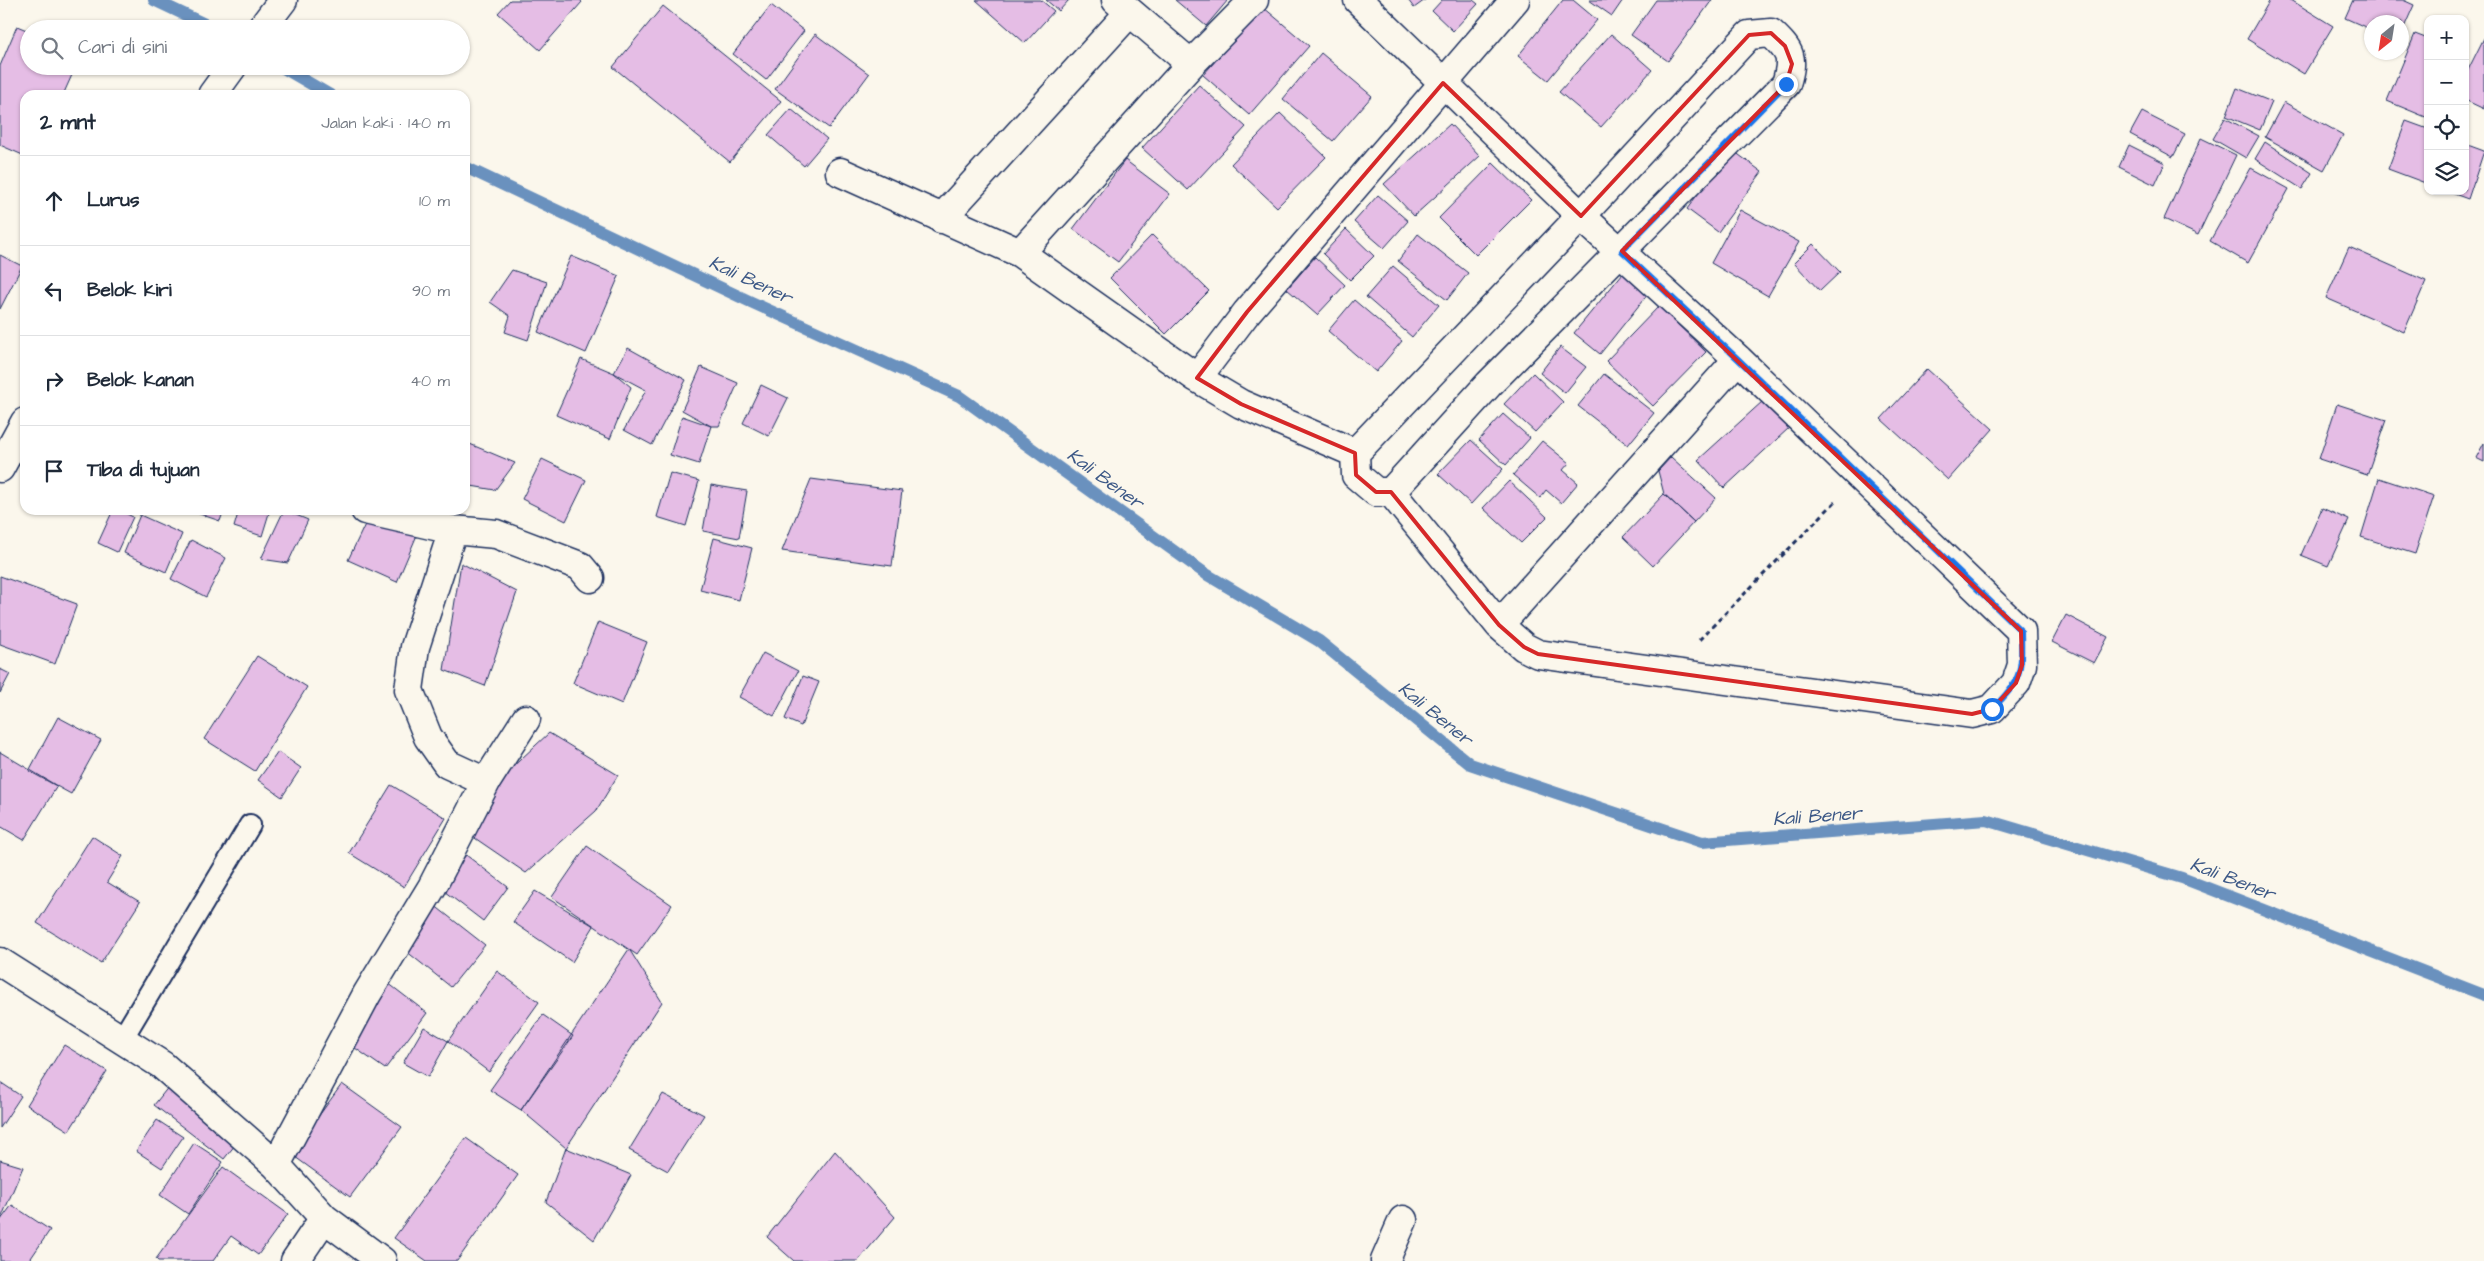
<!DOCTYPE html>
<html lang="id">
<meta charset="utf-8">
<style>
body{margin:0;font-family:"Architects Daughter",sans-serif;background:#f2f2f3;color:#1f2937}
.controls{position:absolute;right:15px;top:15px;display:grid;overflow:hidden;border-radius:10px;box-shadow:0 1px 4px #0004}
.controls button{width:45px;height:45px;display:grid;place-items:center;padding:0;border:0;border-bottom:1px solid #e0e1e3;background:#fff;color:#1f2937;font:25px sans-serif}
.compass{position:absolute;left:2364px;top:15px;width:45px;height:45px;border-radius:50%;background:#fff;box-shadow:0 1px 4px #0004;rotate:210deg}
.stop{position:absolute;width:15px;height:15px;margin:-11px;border:4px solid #1a73e8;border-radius:50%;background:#fff}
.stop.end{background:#1a73e8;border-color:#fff;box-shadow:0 1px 5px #0008}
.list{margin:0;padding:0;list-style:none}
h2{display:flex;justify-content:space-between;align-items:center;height:65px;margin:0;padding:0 20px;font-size:21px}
h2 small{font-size:16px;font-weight:400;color:#747a83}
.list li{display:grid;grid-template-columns:32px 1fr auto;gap:15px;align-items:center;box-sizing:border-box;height:90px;padding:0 20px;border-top:1px solid #e0e1e3}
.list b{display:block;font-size:19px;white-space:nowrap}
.list em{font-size:16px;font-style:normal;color:#747a83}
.icon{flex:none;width:28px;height:28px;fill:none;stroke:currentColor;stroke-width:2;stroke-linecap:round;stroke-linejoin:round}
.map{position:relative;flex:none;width:2484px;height:1261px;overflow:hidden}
.search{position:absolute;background:#fff;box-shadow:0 1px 4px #0004;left:20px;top:20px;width:450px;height:55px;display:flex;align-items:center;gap:12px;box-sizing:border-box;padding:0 18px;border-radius:28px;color:#747a83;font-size:19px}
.panel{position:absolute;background:#fff;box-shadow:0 1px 4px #0004;left:20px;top:90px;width:450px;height:425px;border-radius:15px}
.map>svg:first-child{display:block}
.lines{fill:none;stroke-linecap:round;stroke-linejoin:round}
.stream{stroke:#6b91be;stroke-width:12}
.building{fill:#e5bde5;stroke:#1b2f5e}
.service-casing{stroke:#1b2f5e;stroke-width:24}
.minor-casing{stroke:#1b2f5e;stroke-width:31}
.trunk-casing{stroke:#1b2f5e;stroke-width:31}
.path{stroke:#1b2f5e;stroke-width:3;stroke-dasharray:5 4;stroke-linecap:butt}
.service{stroke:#fbf7ec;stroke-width:20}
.minor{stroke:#fbf7ec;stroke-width:28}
.trunk{stroke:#fbf7ec;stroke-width:28}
.route{stroke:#1a73e8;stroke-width:6}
.marked{fill:none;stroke:#d62828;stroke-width:4;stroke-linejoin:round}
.labels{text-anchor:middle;stroke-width:4;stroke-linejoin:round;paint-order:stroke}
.water-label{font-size:19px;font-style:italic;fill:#3c5886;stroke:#fbf7ec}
</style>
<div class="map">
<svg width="2484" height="1261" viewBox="0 0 2484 1261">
<rect width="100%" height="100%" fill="#fbf7ec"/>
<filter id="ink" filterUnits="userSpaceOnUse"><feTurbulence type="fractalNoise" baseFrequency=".02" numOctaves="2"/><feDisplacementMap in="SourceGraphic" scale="10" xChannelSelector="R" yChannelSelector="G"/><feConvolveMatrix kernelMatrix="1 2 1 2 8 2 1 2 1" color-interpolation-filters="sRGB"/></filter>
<g filter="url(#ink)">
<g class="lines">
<path class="stream" d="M154 0 215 29
M280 66 330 95
M465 167 751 302 959 396 1206 574 1319 641 1470 764 1702 842 1986 820 2182 878 2484 995"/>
</g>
<path class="building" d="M510 0H580L582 2 540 50 498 13Z
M976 0H1041L1054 11 1025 43Z
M1046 0H1069L1059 11Z
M1175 0H1228L1206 26Z
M1408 0H1425L1414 8Z
M1442 0H1473L1478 4 1453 31 1432 11Z
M1563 0H1573L1597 20 1548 80 1518 56Z
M1589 0H1623L1612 16Z
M1656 0H1712L1668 61 1631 35Z
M2270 0H2291L2333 26 2304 74 2247 39Z
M2353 0H2403L2414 5 2402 32V22H2372V30L2345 18Z
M771 5 804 31 766 80 733 54Z
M663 6 781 101 730 162 613 67Z
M1263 7 1309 46 1249 115 1203 75Z
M17 26 29 31V66H76L63 95H25V156L0 145V66Z
M815 34 869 74 829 128 775 89Z
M1611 34 1652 70 1601 127 1559 92Z
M2415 34 2428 39V118L2387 101Z
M2484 38V109L2465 100V76Z
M1321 53 1372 96 1333 141 1283 99Z
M1199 85 1246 127 1188 190 1142 148Z
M2237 88 2272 102 2260 130 2226 116Z
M2284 102 2343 135 2324 170 2265 137Z
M791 109 827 139 804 166 768 135Z
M2142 112 2185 134 2173 157 2130 134Z
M1280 113 1326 157 1277 207 1231 164Z
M2225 118 2259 136 2246 158 2213 139Z
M2406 121 2428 129V184L2388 169Z
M1450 124 1480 156 1414 216 1384 184Z
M2201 138 2236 155 2198 235 2164 219Z
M2265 142 2312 173 2302 189 2255 159Z
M2465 144 2484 151 2468 199 2446 191H2465Z
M2129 145 2165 163 2155 185 2119 167Z
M1731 149 1762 172 1718 232 1687 209Z
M1125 160 1170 194 1118 262 1073 229Z
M1493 163 1531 200 1476 255 1439 218Z
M2251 168 2289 189 2248 263 2210 241Z
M1378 195 1408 221 1384 248 1354 222Z
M1740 210 1799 242 1768 296 1711 263Z
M1346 229 1374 256 1350 280 1323 254Z
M1418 234 1468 273 1447 300 1398 261Z
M1152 235 1209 291 1166 334 1110 278Z
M1813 244 1840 272 1820 291 1794 263Z
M2349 247 2426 281 2404 332 2326 298Z
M0 255 22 266 0 309Z
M571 256 619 276 586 353 538 332Z
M1315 257 1345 285 1317 315 1287 289Z
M1393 266 1439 305 1412 337 1366 297Z
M512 270 547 282 528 340 505 332 510 316 490 302Z
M1623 273 1648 294 1600 354 1574 333Z
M1354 300 1402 341 1376 372 1328 331Z
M1659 306 1706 352 1653 406 1606 361Z
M1560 347 1586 367 1565 393 1540 373Z
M628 348 686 380 652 445 624 430 646 390 614 373Z
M581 359 614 373 631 387 610 439 556 415Z
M701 367 738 383 719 426H711L682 410Z
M1927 369 1993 429 1948 480 1881 419Z
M1533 373 1563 402 1535 432 1504 404Z
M1604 374 1654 413 1628 445 1578 406Z
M761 385 788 398 769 436 743 423Z
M1763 401 1789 428 1724 488 1698 460Z
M2337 404 2386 420 2367 475 2319 459Z
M1503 414 1530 438 1506 465 1479 440Z
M682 416 711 426 699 464 670 455Z
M1471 440 1503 469 1471 504 1438 474Z
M1542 441 1569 463 1563 470 1578 483 1561 503 1546 490 1540 498 1513 475Z
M465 442 515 463 495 490 465 485Z
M2484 443V462L2476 458Z
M1671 457 1716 498 1694 522 1664 494 1658 471Z
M542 459 586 480 566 521 522 499Z
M670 473 699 481 686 526 657 517Z
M2379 478 2434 496 2415 554 2361 537Z
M811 479 902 491 892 566 782 551Z
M1509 481 1547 517 1521 543 1483 508Z
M711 485 747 491 739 538 703 531Z
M1664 494 1694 522 1653 566 1623 537Z
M2322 508 2349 520 2328 566 2301 555Z
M113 510H119L133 517 117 552 98 543Z
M188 510H224L220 521Z
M239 510H270L262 536 234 527Z
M284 510 308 520 288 563 261 559Z
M370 514 417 535 397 582 348 560Z
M140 515 182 534 166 572 124 553Z
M714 538 752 548 739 600 700 590Z
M191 540 226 558 206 597 171 579Z
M461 563 517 592 485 686 444 670Z
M0 576 77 604 55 664 0 644Z
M2066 615 2108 637 2094 663 2052 642Z
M598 622 647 642 622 704 573 683Z
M763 653 798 671 774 716 739 697Z
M257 656 307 687 255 771 204 739Z
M0 669 10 674 0 693Z
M803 676 819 682 801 726 785 719Z
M58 717 101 740 71 794 29 771Z
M549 733 618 775 596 811 526 873 466 832 507 772Z
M0 752 57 786 24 840 0 826Z
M278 752 301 768 282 797 258 780Z
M391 785 446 818 404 887 349 853Z
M92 836 123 856 107 882 140 902 101 963 37 923Z
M587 846 672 905 637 955 552 897Z
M466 855 508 887 483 921 440 888Z
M535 891 594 926 572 962 513 922Z
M434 905 485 945 451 987 401 947Z
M629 949 662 1002 566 1148 521 1110Z
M497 971 539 1002 489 1072 448 1041Z
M388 983 427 1013 385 1069 345 1041Z
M543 1015 573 1036 521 1110 490 1090Z
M424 1027 448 1041 428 1077 403 1063Z
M64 1045 107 1071 69 1131 27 1105Z
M0 1082 21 1096 0 1128Z
M342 1084 402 1127 350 1197 291 1154Z
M169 1086 239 1140 224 1159 154 1105Z
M663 1094 704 1115 668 1171 629 1150Z
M157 1120 183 1137 162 1168 136 1151Z
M466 1138 518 1175 457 1261H427L394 1238Z
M194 1143 223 1162 188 1214 160 1195Z
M566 1148 631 1175 594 1240 546 1202Z
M835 1151 895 1217 858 1261H794L767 1237Z
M0 1160 23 1167 0 1221Z
M223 1167 288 1214 258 1255 231 1236 213 1261H158L156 1259Z
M12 1205 50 1230 29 1261H0V1221Z"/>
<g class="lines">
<defs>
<path id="service" d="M122 1039 250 825"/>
<path id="minor" d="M1116 0 1191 64
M1358 0 1581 216 1738 359 2021 631 2022 665 2016 683 1992 709 1972 714 1538 654 1524 647 1499 625 1738 359
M840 172 1020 253 1197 378 1241 404 1355 453
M941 219 1129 13
M1020 253 1191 64 1254 0
M1197 378 1247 312 1515 0
M1391 492 1489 384 1786 84C1794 57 1791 52 1771 33L1749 35 1581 216 1355 453 1356 475 1376 492H1391L1499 625
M365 510 453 530 496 534 580 566 590 578
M453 530 415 647 409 690 428 737 447 764 486 782
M0 962 162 1065 276 1165 324 1218 295 1261
M276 1165 367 994 432 887 486 782 526 719
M324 1218 382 1261
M1385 1261 1403 1220"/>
<path id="trunk" d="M261 29 283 0
M212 95 233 66
M0 468 25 422"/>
</defs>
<use href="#service" class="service-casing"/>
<use href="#minor" class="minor-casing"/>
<use href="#trunk" class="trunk-casing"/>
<path class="path" d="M1699 640 1835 502"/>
<use href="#service" class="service"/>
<use href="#minor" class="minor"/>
<use href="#trunk" class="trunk"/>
</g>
</g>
<g class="lines" filter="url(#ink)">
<path class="route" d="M1786 84 1622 251 1738 359 2021 631C2022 672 2022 680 1992 709"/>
</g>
<path class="marked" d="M1771 33 1785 46 1792 64 1786 84 1622 251 2021 631 2022 665 2016 683 1992 709 1972 714 1538 654 1524 647 1499 625 1391 492H1376L1356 475 1355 453 1241 404 1197 378 1247 312 1443 83 1581 216 1749 35Z"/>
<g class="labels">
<g class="water-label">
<text transform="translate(751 279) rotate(25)" y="7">Kali Bener</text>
<text transform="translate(1106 478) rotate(36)" y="7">Kali Bener</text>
<text transform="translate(1436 713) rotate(39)" y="7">Kali Bener</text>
<text transform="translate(1817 815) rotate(-4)" y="7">Kali Bener</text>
<text transform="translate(2233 878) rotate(21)" y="7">Kali Bener</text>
</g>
</g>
</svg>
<div class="controls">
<button>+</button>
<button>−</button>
<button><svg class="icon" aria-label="locate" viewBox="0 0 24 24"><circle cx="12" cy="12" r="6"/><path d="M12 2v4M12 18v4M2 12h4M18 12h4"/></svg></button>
<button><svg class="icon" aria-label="layers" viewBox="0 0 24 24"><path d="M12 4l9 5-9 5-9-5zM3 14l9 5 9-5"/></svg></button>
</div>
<svg class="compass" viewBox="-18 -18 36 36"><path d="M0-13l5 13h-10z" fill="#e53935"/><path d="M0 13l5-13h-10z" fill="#747a83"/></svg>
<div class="stop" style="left:1992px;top:709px"></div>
<div class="stop end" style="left:1786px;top:84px"></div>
<div class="search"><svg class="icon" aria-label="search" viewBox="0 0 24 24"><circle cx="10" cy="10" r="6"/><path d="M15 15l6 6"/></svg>Cari di sini</div>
<section class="panel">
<h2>2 mnt<small>Jalan kaki · 140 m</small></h2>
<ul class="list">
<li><svg class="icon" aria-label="ahead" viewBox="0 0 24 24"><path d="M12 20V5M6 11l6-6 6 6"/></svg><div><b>Lurus</b></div><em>10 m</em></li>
<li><svg class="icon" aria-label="left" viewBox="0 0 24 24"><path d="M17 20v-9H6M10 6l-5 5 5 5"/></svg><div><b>Belok kiri</b></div><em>90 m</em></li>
<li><svg class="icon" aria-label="right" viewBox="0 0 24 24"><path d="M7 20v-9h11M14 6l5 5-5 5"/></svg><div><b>Belok kanan</b></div><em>40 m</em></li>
<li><svg class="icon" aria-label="arrive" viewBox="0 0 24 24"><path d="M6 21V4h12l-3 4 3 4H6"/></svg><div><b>Tiba di tujuan</b></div></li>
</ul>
</section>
</div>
